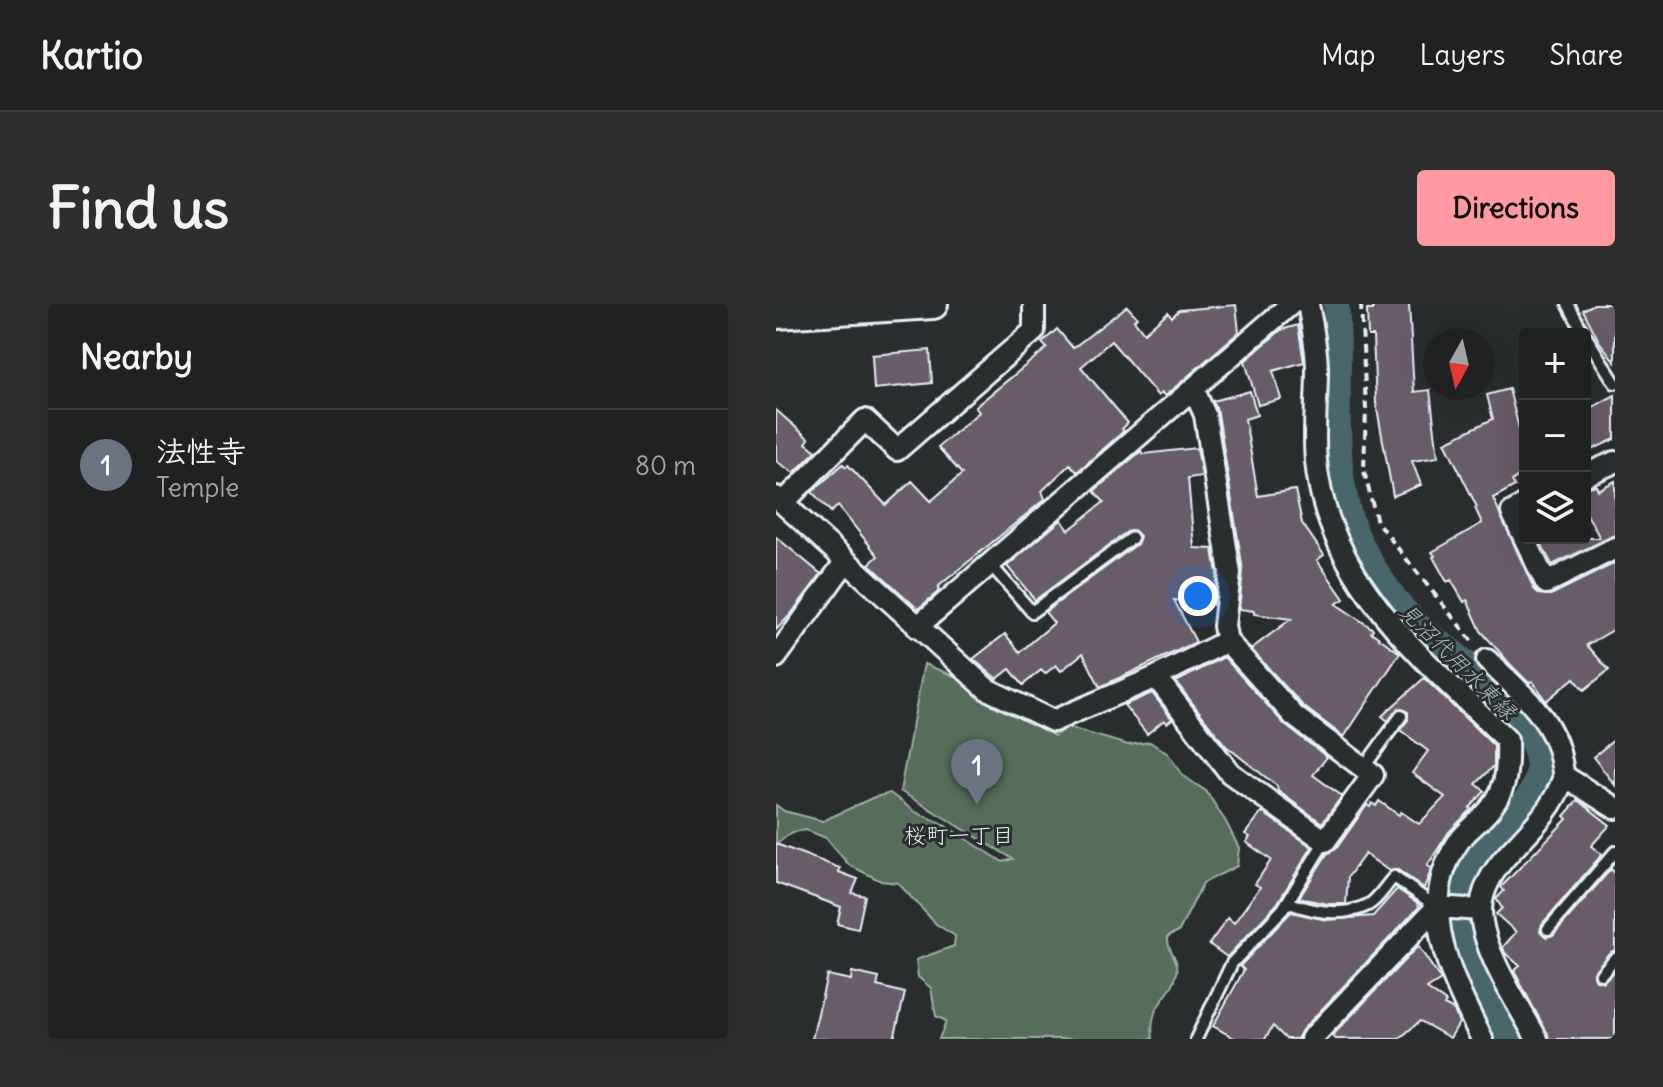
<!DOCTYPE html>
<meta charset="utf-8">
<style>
body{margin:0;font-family:Delius,"Klee One",sans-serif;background:#2d2f2f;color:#f1f3f6}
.controls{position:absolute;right:24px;top:24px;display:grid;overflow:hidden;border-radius:8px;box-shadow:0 8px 32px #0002}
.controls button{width:72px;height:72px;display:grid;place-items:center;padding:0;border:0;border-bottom:2px solid #3d3f40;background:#202222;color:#f1f3f6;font:40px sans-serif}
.compass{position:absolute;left:647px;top:24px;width:72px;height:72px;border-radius:50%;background:#202222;box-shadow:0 8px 32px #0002;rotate:188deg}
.you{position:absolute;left:422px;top:292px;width:28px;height:28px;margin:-20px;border:6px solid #fff;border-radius:50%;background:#1a73e8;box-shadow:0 0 0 12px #1a73e833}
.badge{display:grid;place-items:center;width:52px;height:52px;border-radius:50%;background:#ff9aa2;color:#fff;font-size:26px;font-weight:700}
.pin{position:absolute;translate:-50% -66px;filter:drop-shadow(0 2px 4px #0008)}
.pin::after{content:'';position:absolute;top:42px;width:28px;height:24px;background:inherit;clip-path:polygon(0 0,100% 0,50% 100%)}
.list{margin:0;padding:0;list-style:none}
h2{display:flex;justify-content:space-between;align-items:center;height:104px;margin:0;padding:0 32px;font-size:34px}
h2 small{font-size:26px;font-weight:400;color:#a2a4a5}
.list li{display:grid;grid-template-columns:52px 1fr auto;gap:24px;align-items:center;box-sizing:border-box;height:112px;padding:0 32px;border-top:2px solid #3d3f40}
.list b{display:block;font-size:30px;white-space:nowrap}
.list p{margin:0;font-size:26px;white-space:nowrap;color:#a2a4a5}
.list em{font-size:26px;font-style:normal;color:#a2a4a5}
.icon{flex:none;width:44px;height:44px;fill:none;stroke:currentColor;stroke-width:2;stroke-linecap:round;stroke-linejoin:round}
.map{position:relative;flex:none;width:839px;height:735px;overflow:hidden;border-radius:8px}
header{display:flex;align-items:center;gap:48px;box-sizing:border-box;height:112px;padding:0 40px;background:#202222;border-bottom:2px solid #3d3f40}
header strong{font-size:38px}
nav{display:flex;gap:44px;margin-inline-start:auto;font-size:28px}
.intro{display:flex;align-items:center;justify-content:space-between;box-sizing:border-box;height:192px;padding:0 48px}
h1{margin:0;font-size:56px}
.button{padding:20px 36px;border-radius:8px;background:#ff9aa2;color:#111;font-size:28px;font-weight:700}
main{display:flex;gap:48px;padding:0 48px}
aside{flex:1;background:#202222;border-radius:8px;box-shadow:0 8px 32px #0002}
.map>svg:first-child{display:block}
.green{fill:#546d5a;stroke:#9eafa9;stroke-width:2}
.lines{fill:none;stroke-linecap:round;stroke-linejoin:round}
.canal{stroke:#48666a;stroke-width:26}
.building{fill:#685b69;stroke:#e8f1f8;stroke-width:2}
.lane-casing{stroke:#e8f1f8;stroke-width:16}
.street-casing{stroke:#e8f1f8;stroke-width:26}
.secondary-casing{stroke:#e8f1f8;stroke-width:34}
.path{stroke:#e8f1f8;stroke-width:4;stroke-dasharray:8 6;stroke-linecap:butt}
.lane{stroke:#2a2d2e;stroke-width:10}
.street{stroke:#2a2d2e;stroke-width:20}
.secondary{stroke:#2a2d2e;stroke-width:28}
.labels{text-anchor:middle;stroke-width:6;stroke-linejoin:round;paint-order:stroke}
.water-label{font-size:22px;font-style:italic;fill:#a8b9bf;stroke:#2a2d2e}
.neighbourhood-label{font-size:22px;fill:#e8f1f8;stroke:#2a2d2e}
</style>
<header>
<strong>Kartio</strong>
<nav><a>Map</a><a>Layers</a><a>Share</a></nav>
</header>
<div class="intro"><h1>Find us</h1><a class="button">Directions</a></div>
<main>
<aside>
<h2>Nearby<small></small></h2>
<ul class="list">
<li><span class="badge" style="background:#6b7280">1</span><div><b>法性寺</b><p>Temple</p></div><em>80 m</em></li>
</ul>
</aside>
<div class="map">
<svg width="839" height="735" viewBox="0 0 839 735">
<rect width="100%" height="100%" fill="#2a2d2e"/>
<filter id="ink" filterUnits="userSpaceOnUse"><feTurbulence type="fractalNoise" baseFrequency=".0125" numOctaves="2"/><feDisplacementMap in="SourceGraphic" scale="16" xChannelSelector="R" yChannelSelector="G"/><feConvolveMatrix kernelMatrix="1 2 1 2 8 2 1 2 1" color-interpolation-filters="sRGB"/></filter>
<g filter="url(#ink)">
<path class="green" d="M148 360 178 372 278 432 291 423 352 441 374 438 392 450 407 472 430 487 450 518 463 544 461 562 427 579 403 627 392 632C390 646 404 655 401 669 394 698 372 697 377 735H163L170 717 160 712 155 684 142 673 140 656 178 642 179 632 160 620 122 579 105 577 73 561 50 534 30 526 17 528 0 540V501L8 507 47 517 96 494 114 489 139 508 163 518 227 558 237 555 124 487Z"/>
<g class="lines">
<path class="canal" d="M560 0C567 74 550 172 584 239 600 271 621 302 648 327 658 336 671 343 681 352 707 372 757 424 762 455 770 500 706 531 691 570 684 587 685 612 688 630 695 667 718 701 734 735"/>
</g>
<path class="building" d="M597 0H633L638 88 654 86 662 153 636 157 645 181 617 192 600 99 597 32H592L591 6H597Z
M818 0H839V58L823 37 807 6Z
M460 1 463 28 389 92 386 89 382 92 335 37 305 63 352 119 346 125 348 127 301 168 294 160 266 187 269 195 163 282 162 288 142 305 93 260 102 252 62 202 55 208 36 188 67 160 70 163 72 161 110 201 136 177 155 197 186 170 162 143 203 108 199 103 271 44 266 39 281 25 297 44 351 2 361 13 358 16 368 29 392 8 396 13 403 6Z
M522 21 528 58 497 67 505 95 482 101 469 57 505 26Z
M154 46 156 79 98 85 96 51Z
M733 85 749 148V167L736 177 739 182 717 194 758 285 763 290 775 291 839 259V325L811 341 833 366 808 386 798 374 770 397 756 377 753 379 734 360 705 327 691 296 688 298 675 276 671 278 657 253 659 252 656 248 706 219 699 204 701 203 669 138 717 115 711 91Z
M474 87 481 111 469 115 482 192 519 186 526 219 548 251 541 256 568 295 560 300 597 325 595 328 624 349 568 433 527 402 475 345 515 315 478 310V307L463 305 467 267 442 109 437 97Z
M839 91V135L809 149V107Z
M0 106 33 135 30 139 40 147 18 169 0 157Z
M421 144 426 172 412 174 418 244 437 245 441 269 437 301 398 296 420 338 324 383 307 349 285 367 280 361 269 370 265 366 247 381 234 365 221 375 197 355 229 330 244 348 278 319 269 308 361 240 364 232 358 226 351 228 259 296 231 262 285 216 293 226 328 198 318 187 365 147 367 150Z
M839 177V231L776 261 765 239 776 234H824L809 207V184L820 181 822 186Z
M0 233 45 270 15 310 0 326Z
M448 353 509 421 551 453 537 471 566 492 546 519 502 487 501 482 450 442 400 378Z
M648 374 718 442V462L700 480 709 487 694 504 696 505 673 528 651 562 656 564 648 584 622 566 613 567 589 550 572 573 570 600H552L523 594 551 550 560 545 591 501 594 503 596 499 600 502 603 497 623 511 625 508 643 520 669 493 636 469 652 447 624 426 632 416V408L622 404 612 417 606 412Z
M376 389 396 415 391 419 388 416 371 430 348 401Z
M839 435V481L817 453Z
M802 496 834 521 815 542 825 550 823 554 766 620 764 627 770 633 777 631 835 565 839 569V646L833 649 817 669 820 676 827 678 839 666V735H774L738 667 744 662 729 649 727 643 740 628 720 610 726 604 720 595 728 587 725 583 791 515 788 512Z
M486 508 536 543 501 600 451 653 433 640 452 614 458 619 484 583 479 580 495 556 470 538 474 533 469 530Z
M0 540 64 564 63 568 82 575 76 589 89 592 82 625 61 620 65 603 0 579Z
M621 585 642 599 643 603 526 726 521 735H510L497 722 489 735H460L437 722 468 666 464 662 515 608 551 616 597 612Z
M642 642 665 676 651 685 670 698 668 701 678 706 683 719 674 734 644 717 623 735H560L556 732Z
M76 668 103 674 101 682 129 689 118 735H36L51 671 75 676Z"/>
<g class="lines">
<defs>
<path id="lane" d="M792 0 808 30
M809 31 839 79
M214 260 256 308 356 234
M588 463 625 412
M511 598C537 608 566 614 592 601 602 596 610 581 618 573L661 603
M772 625 839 548
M825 670 839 654
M420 735 456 659 507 605 549 537"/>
<path id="street" d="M532 0C536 22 541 44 541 66 541 96 537 128 540 157 551 278 650 357 731 436 732 469 731 489 706 514 698 522 687 530 681 540 639 604 676 675 706 735
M809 171 839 158
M0 193 211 385 277 417 380 373 454 469 549 537 597 471 518 412 451 337
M7 199 89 116 121 146 258 27V0
M749 201 736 208 770 279 839 244
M141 323 515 0
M0 353 70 257
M711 356C741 386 778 413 785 457 786 463 788 469 787 475 777 505 754 526 734 548 719 564 705 585 705 607 706 648 742 700 761 735
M380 373 451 337 448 322 454 269 429 111 418 86
M788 472 839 504
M535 735 661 603 705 606"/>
<path id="secondary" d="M0 10 157 0"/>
</defs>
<use href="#lane" class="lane-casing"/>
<use href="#street" class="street-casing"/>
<use href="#secondary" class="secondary-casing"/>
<path class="path" d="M585 0 590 105 588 167 601 218 699 341"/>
<use href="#lane" class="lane"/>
<use href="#street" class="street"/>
<use href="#secondary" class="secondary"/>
</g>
</g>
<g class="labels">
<g class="water-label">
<text transform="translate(682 357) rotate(45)" y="8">見沼代用水東縁</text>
</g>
<g class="neighbourhood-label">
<text x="183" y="539">桜町一丁目</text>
</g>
</g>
</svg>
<div class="controls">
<button>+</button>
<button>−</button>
<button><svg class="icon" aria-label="layers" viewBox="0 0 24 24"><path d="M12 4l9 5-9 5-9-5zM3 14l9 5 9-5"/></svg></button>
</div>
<svg class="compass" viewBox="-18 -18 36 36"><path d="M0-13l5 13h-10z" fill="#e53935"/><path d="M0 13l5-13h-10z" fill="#a2a4a5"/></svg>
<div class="you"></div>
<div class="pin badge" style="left:201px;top:501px;background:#6b7280">1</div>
</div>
</main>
